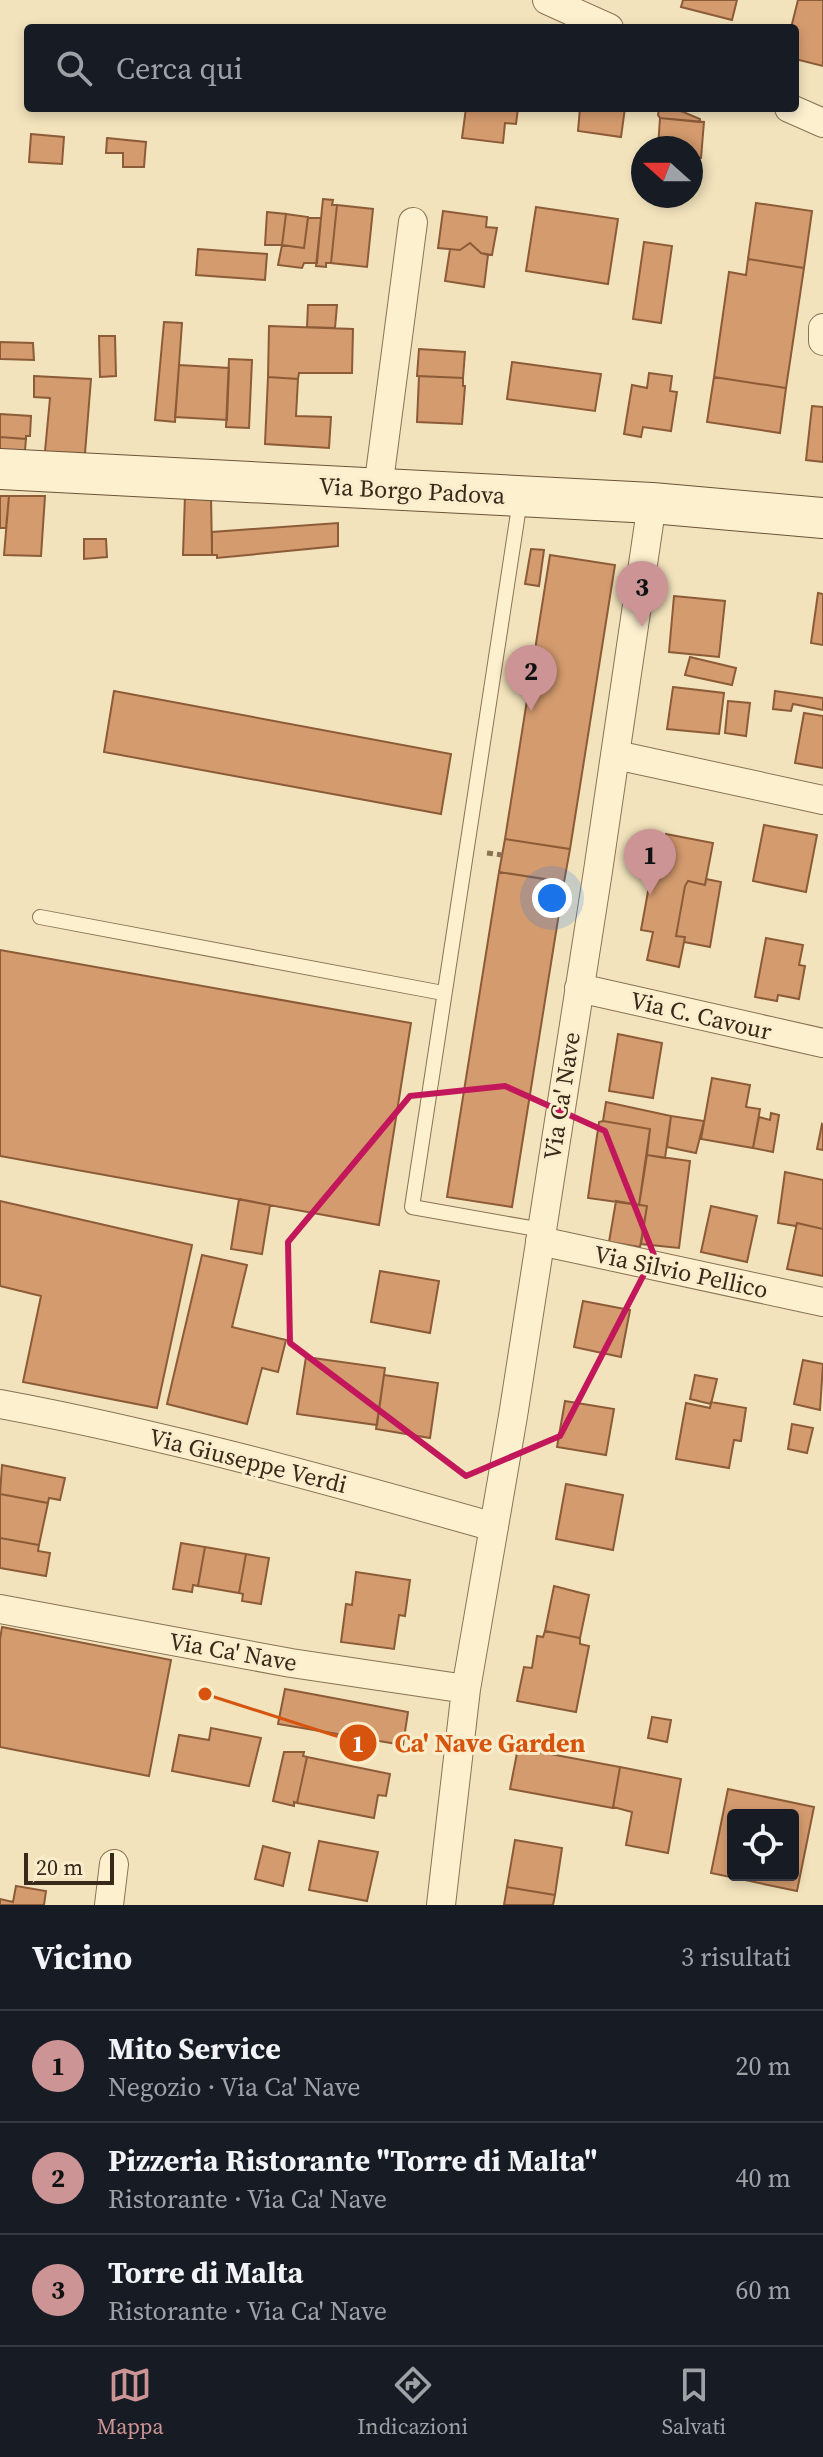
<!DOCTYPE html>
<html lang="it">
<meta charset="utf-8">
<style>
body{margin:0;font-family:"Source Serif 4",serif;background:#242831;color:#f1f3f6}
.controls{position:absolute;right:24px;bottom:24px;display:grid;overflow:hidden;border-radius:8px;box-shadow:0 4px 12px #0003}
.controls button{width:72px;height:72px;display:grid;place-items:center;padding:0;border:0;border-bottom:2px solid #363941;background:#171b24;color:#f1f3f6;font:40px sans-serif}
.compass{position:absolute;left:631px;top:136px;width:72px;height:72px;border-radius:50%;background:#171b24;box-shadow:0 4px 12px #0003;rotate:291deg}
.scale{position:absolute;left:24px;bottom:20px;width:90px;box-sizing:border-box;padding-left:8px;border:4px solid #38291a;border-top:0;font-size:22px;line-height:28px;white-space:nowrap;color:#38291a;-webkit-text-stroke:6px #f9edcc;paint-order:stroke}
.you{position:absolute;left:552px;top:898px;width:28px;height:28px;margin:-20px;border:6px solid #fff;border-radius:50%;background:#1a73e8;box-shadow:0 0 0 12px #1a73e833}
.badge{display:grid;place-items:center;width:52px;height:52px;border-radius:50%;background:#cc9495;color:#111;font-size:26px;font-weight:700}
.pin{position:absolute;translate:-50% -66px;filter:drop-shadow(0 2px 4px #0008)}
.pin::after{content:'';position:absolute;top:42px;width:28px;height:24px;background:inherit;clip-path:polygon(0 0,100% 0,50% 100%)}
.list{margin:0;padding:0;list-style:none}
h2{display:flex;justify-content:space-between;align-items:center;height:104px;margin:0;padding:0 32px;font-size:34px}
h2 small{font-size:26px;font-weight:400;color:#9ea1a6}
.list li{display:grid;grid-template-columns:52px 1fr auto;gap:24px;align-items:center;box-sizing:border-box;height:112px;padding:0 32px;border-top:2px solid #363941}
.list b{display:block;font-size:30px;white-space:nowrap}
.list p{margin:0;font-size:26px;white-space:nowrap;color:#9ea1a6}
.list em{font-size:26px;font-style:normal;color:#9ea1a6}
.icon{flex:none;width:44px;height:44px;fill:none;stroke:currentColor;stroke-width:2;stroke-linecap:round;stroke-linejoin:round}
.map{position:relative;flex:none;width:823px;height:1905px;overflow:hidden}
.search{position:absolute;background:#171b24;box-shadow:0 4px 12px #0003;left:24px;right:24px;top:24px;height:88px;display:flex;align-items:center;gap:20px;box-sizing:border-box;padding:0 28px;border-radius:8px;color:#9ea1a6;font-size:30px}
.sheet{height:440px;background:#171b24}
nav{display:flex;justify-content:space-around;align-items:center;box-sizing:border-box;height:112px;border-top:2px solid #363941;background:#171b24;font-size:22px;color:#9ea1a6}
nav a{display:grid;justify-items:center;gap:4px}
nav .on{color:#cc9495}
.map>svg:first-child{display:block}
.building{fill:#d49b6e;stroke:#8c5b37;stroke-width:2;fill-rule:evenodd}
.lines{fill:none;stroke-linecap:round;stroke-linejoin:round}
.lane-casing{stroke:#8b7254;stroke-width:16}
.street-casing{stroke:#8b7254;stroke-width:30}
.secondary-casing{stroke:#6c5337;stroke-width:42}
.path{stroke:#8b7254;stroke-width:5;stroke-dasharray:6 4;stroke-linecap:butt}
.lane{stroke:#fcf0cf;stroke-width:14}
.street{stroke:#fcf0cf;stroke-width:28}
.secondary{stroke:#fcf0cf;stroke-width:40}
.marked{fill:none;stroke:#c2185b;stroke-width:6;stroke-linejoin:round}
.labels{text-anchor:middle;stroke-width:6;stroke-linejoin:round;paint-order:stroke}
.street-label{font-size:24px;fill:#38291a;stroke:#f9edcc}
.leader{fill:none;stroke:#d6540d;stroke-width:3}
.callout-dot{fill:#d6540d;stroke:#f9edcc;stroke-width:3}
.mark-label{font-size:24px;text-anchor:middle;font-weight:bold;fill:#fff}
.callout-label{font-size:26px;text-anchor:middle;font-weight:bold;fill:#d6540d;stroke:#f9edcc;stroke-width:6;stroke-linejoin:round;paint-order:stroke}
</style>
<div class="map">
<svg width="823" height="1905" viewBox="0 0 823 1905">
<rect width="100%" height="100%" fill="#f2e3bc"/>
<path class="building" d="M683 0H737L732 20 681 7Z
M798 0H823V66L795 59V28H791Z
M466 108H518L516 124 505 123 503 143 462 138Z
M580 108H625L621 137 578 131Z
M659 108H674L700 119 699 122 660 118 658 115Z
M660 118 704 122 701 158 691 157V148H658Z
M31 134 64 137 62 164 29 162Z
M107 138 146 142 144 167H123V153H106Z
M323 199 333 200 332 205H337L331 263H326V267L316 266Z
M756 203 812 211 804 268 748 259Z
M337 205 373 209 367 267 331 263Z
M536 207 618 219 608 284 526 271Z
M443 211 487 217 486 227 497 228 492 255 481 253 470 243 460 250 438 248Z
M267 212 286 214 282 245H265Z
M286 214 308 217 304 248 282 245Z
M308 218H321L317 263H304L302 268 278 265 282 245 304 248Z
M644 242 672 246 661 323 633 319Z
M470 243 481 253 488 255 484 287 445 281 450 249 460 250Z
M198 249 267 254 265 280 196 275Z
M748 259 804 268 786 388 714 377 729 272 746 275Z
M308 305H337L335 328 307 327Z
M164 322 182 323 175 422 155 420Z
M269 326 353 329 352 373H299L298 379 268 377Z
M99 336H115L116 376 100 377Z
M0 342 33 343 34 360 0 359Z
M419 349 465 352 463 378 417 376Z
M229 359 252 360 249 428 226 427Z
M512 362 601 374 595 411 507 399Z
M179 365 229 368 227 420 175 417Z
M649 373 672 376 670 391 677 392 671 431 643 427 641 437 624 434 632 385 647 388Z
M34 376 91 379 84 466 44 462 50 398 34 397Z
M419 376 463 378V386H465L462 424 417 422Z
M268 377 298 379 296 416 331 417 329 448 265 444Z
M714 377 786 388 780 433 707 422Z
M812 406 823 407V462L806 460Z
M0 414 31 416 30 436H26V439L0 437Z
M0 437 26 439 24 461 0 459Z
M185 495H211L212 555H183Z
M0 496H9L6 528H0Z
M9 496H45L41 556 4 555Z
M338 523V546L217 558V555H212V532Z
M84 539H106L107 557 84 559Z
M531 549 544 550 539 586 525 584Z
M550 555 615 565 570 849 505 839Z
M818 593 823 594V645L811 643Z
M674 596 725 601 719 657 669 652Z
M690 657 736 668 732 685 685 675Z
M673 687 724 693 719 734 667 729Z
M114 691 451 754 441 814 104 752Z
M775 691 823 698V710L793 704 791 711 773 709Z
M728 701 750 703 746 736 725 733Z
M804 713 823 716V768L795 763Z
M764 825 817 835 806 892 753 881Z
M666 834 713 843 705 885 688 881 685 886 676 936 685 937 679 967 647 960 653 932 641 930 653 864 659 866Z
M505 839 570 849 564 882 499 872Z
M499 872 564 882 512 1207 447 1197Z
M706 879 721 882 710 947 684 942 685 937 676 936 685 886 688 881 705 885Z
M766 938 803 945 799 965 805 966 799 999 778 995 777 1001 755 997Z
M0 950 411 1023 379 1225 0 1156Z
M618 1034 662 1043 653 1098 609 1091Z
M712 1078 750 1085 746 1107 760 1109 753 1148 701 1139Z
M606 1102 671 1116 665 1158 647 1155 650 1129 603 1121Z
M771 1113 779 1115 773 1152 753 1148 759 1117 770 1120Z
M671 1116 704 1121 696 1153 667 1147Z
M603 1121 650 1129 639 1205 588 1198 599 1122Z
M822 1124 823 1125V1150L817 1149Z
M647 1155 690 1161 679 1248 641 1244 647 1206 639 1205Z
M785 1172 823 1180V1229L797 1223 796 1226 778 1223Z
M239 1199 270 1205 262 1254 231 1249Z
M0 1201 192 1245 157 1408 23 1382 41 1296 0 1286Z
M616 1201 647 1206 640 1247 609 1242Z
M711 1206 757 1216 747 1262 701 1252Z
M797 1223 823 1229V1276L787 1269Z
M202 1255 247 1265 232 1327 286 1340 278 1372 262 1368 247 1424 167 1404Z
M380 1271 439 1281 430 1333 371 1322Z
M583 1301 630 1310 621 1357 574 1347Z
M306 1357 385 1368 377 1425 297 1414Z
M803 1360 823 1364 820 1410 794 1404Z
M384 1375 438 1383 430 1438 376 1429Z
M695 1375 717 1379 711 1404 690 1399Z
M565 1401 614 1409 606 1455 557 1447Z
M711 1402 746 1408 741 1441 734 1440 729 1468 676 1459 686 1403 710 1408Z
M792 1424 813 1428 807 1453 788 1449Z
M2 1465 65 1478 60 1500 49 1498 48 1503 0 1494Z
M566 1484 623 1495 613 1550 556 1539Z
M0 1494 48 1503 39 1545 0 1538Z
M0 1538 39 1545 38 1551 50 1553 46 1576 0 1568Z
M181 1543 205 1547 198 1586 193 1585 192 1592 173 1589Z
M205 1547 246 1554 239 1593 198 1586Z
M246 1554 269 1558 261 1604 242 1601 243 1594 239 1593Z
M356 1572 410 1580 405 1616 399 1615 394 1649 341 1642 346 1604 352 1605Z
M554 1586 589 1595 580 1638 545 1631Z
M2 1627 171 1660 149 1776 0 1747V1639Z
M545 1631 580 1638V1644L589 1646 576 1712 517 1701 524 1667 532 1668 537 1636 543 1637Z
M285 1689 408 1712 403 1745 278 1724Z
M652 1717 671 1720 667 1742 648 1738Z
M211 1728 261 1738 249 1786 172 1771 179 1735 209 1740Z
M518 1748 620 1767 613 1808 510 1789Z
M284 1752H304L303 1756 307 1757 297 1803 294 1802V1806L273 1801Z
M307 1757 390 1774 386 1796 378 1795 374 1818 297 1803Z
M620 1767 681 1779 668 1853 626 1845 632 1812 613 1807Z
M728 1789 814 1807 797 1891 711 1873ZM733 1815H793V1875H733Z
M515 1840 562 1848 555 1895 507 1887Z
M319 1841 378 1852 367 1901 309 1890Z
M263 1846 290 1853 283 1886 255 1879Z
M16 1886 46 1891 44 1905H0V1899L13 1902Z
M507 1887 555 1895 553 1905H504Z"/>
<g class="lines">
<defs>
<path id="lane" d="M520 500 412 1207 542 1230
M40 917 443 993"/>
<path id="street" d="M547 0 609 28
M789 108 823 123
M823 328V341
M378 489 413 222
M616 755 823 800
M579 988 823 1043
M540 1241 823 1302
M0 1404C167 1435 331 1481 494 1527
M0 1609 291 1663 466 1689
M109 1905 114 1864
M441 1905 466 1689 513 1416 598 871 652 503"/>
<path id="secondary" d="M0 469 652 503 823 518"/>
</defs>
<use href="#lane" class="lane-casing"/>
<use href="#street" class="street-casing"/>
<use href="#secondary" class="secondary-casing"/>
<path class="path" d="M487 853 502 855"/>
<use href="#lane" class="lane"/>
<use href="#street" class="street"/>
<use href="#secondary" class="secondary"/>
</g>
<path class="marked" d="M505 1086 605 1131 654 1255 560 1436 466 1476 290 1343 288 1242 410 1096Z"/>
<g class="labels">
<g class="street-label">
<text transform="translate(412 491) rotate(3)" y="8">Via Borgo Padova</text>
<text transform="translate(701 1016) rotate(13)" y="8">Via C. Cavour</text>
<text transform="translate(562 1096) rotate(-81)" y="8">Via Ca' Nave</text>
<text transform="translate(681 1272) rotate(12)" y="8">Via Silvio Pellico</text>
<text transform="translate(248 1461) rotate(14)" y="8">Via Giuseppe Verdi</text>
<text transform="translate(233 1652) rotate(10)" y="8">Via Ca' Nave</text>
</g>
</g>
<path class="leader" d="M205 1694L358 1743"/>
<g class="callout-dot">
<circle cx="205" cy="1694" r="8"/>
<circle cx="358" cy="1743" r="20"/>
</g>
<g class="mark-label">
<text x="358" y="1752">1</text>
</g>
<g class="callout-label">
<text x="490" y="1752">Ca' Nave Garden</text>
</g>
</svg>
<div class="controls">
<button><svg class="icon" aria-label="locate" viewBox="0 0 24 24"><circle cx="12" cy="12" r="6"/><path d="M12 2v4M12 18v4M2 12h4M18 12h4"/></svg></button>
</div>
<svg class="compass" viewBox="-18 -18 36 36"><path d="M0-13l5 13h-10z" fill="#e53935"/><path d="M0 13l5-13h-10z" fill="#9ea1a6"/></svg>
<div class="scale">20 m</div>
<div class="you"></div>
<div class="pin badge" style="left:650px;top:895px">1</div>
<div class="pin badge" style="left:531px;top:711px">2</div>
<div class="pin badge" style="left:642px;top:627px">3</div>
<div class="search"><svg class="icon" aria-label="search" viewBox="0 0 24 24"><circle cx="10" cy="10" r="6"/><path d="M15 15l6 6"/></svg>Cerca qui</div>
</div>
<section class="sheet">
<h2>Vicino<small>3 risultati</small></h2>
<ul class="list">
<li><span class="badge">1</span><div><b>Mito Service</b><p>Negozio · Via Ca' Nave</p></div><em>20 m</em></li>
<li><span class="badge">2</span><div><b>Pizzeria Ristorante &quot;Torre di Malta&quot;</b><p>Ristorante · Via Ca' Nave</p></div><em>40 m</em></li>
<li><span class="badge">3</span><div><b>Torre di Malta</b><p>Ristorante · Via Ca' Nave</p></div><em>60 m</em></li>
</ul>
</section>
<nav>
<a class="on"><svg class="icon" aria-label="map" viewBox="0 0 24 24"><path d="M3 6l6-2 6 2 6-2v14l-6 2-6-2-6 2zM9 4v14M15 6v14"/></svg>Mappa</a>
<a><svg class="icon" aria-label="directions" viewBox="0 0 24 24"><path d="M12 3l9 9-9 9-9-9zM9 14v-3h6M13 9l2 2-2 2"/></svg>Indicazioni</a>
<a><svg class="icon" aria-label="saved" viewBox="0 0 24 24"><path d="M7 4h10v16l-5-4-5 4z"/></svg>Salvati</a>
</nav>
